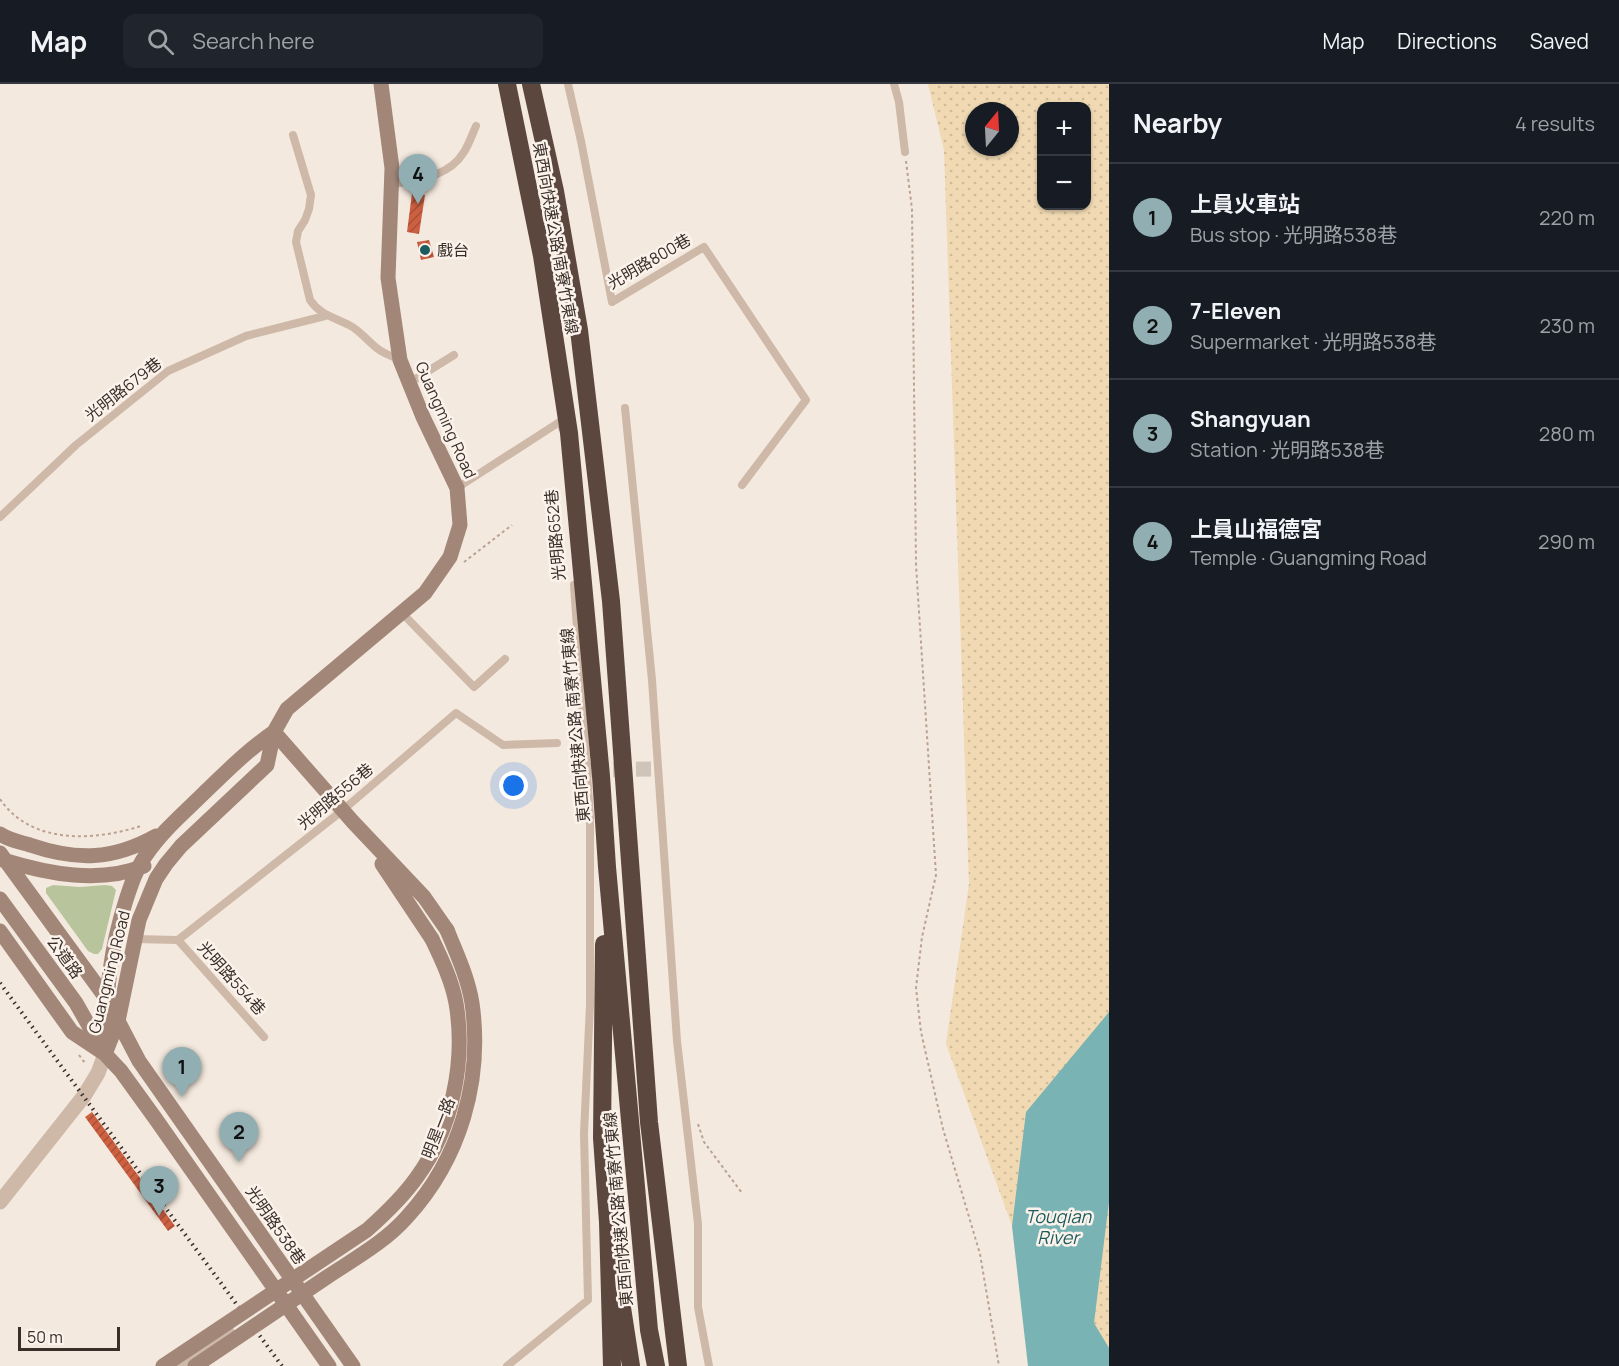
<!DOCTYPE html>
<meta charset="utf-8">
<style>
body{margin:0;font-family:Manrope,"Noto Sans TC",sans-serif;background:#20242c;color:#f1f3f6}
.controls{position:absolute;right:18px;top:18px;display:grid;overflow:hidden;border-radius:12px;box-shadow:0 2px 4px #0004}
.controls button{width:54px;height:54px;display:grid;place-items:center;padding:0;border:0;border-bottom:2px solid #363941;background:#171b24;color:#f1f3f6;font:30px sans-serif}
.compass{position:absolute;left:965px;top:18px;width:54px;height:54px;border-radius:50%;background:#171b24;box-shadow:0 2px 4px #0004;rotate:18deg}
.scale{position:absolute;left:18px;bottom:15px;width:102px;box-sizing:border-box;padding-left:6px;border:3px solid #3a2e29;border-top:0;font-size:16px;line-height:21px;white-space:nowrap;color:#3a2e29;-webkit-text-stroke:4px #fbf3eb;paint-order:stroke}
.you{position:absolute;left:514px;top:702px;width:21px;height:21px;margin:-15px;border:4px solid #fff;border-radius:50%;background:#1a73e8;box-shadow:0 0 0 9px #1a73e833}
.badge{display:grid;place-items:center;width:39px;height:39px;border-radius:50%;background:#91afb2;color:#111;font-size:20px;font-weight:700}
.pin{position:absolute;translate:-50% -50px;filter:drop-shadow(0 2px 3px #0008)}
.pin::after{content:'';position:absolute;top:32px;width:21px;height:18px;background:inherit;clip-path:polygon(0 0,100% 0,50% 100%)}
.list{margin:0;padding:0;list-style:none}
h2{display:flex;justify-content:space-between;align-items:center;height:78px;margin:0;padding:0 24px;font-size:26px}
h2 small{font-size:20px;font-weight:400;color:#9ea1a6}
.list li{display:grid;grid-template-columns:39px 1fr auto;gap:18px;align-items:center;box-sizing:border-box;height:108px;padding:0 24px;border-top:2px solid #363941}
.list b{display:block;font-size:22px;white-space:nowrap}
.list p{margin:0;font-size:20px;white-space:nowrap;color:#9ea1a6}
.list em{font-size:20px;font-style:normal;color:#9ea1a6}
.icon{flex:none;width:33px;height:33px;fill:none;stroke:currentColor;stroke-width:2;stroke-linecap:round;stroke-linejoin:round}
.map{position:relative;flex:none;width:1109px;height:1282px;overflow:hidden}
header{display:flex;align-items:center;gap:36px;box-sizing:border-box;height:84px;padding:0 30px;background:#171b24;border-bottom:2px solid #363941}
header strong{font-size:28px}
nav{display:flex;gap:33px;margin-inline-start:auto;font-size:21px}
.search{width:420px;height:54px;background:#20242c;display:flex;align-items:center;gap:15px;box-sizing:border-box;padding:0 21px;border-radius:12px;color:#9ea1a6;font-size:22px}
main{display:flex}
aside{flex:1;background:#171b24}
.map>svg:first-child{display:block}
.grass{fill:#b8c59c}
.sand{fill:url(#sand-dots);fill-rule:evenodd}
.water{fill:#7ab3b4}
.building{fill:url(#building-hatch)}
.lines{fill:none;stroke-linecap:round;stroke-linejoin:round}
.street-tunnel{stroke:#cfc4ba;stroke-width:15;stroke-dasharray:15 8;stroke-linecap:butt}
.path{stroke:#baa292;stroke-width:2;stroke-dasharray:3 3;stroke-linecap:butt}
.lane{stroke:#ceb8a8;stroke-width:8}
.street{stroke:#ceb8a8;stroke-width:15}
.secondary{stroke:#a28779;stroke-width:15}
.highway{stroke:#5c473f;stroke-width:18}
.rail{stroke:#3a2e29;stroke-width:4;stroke-dasharray:1.5 4.5;stroke-linecap:butt}
.secondary-bridge{stroke:#a28779;stroke-width:15}
.poi-dot{fill:#1b5c5f;stroke:#fbf3eb;stroke-width:2}
.labels{text-anchor:middle;stroke-width:5;stroke-linejoin:round;paint-order:stroke}
.street-label{font-size:16px;fill:#3a2e29;stroke:#fbf3eb}
.poi-label{font-size:16px;fill:#3a2e29;stroke:#fbf3eb;text-anchor:start}
.water-label{font-size:18px;font-style:italic;fill:#1b5c5f;stroke:#fbf3eb}
</style>
<header>
<strong>Map</strong>
<div class="search"><svg class="icon" aria-label="search" viewBox="0 0 24 24"><circle cx="10" cy="10" r="6"/><path d="M15 15l6 6"/></svg>Search here</div>
<nav><a>Map</a><a>Directions</a><a>Saved</a></nav>
</header>
<main>
<div class="map">
<svg width="1109" height="1282" viewBox="0 0 1109 1282">
<defs>
<pattern id="sand-dots" width="8" height="8" patternUnits="userSpaceOnUse" patternTransform="scale(1.5)"><rect width="8" height="8" fill="#f1dab3"/><path d="M2 2h.1M6 6h.1" fill="none" stroke="#cfbb9a" stroke-width="1.8" stroke-linecap="round"/></pattern>
<pattern id="building-hatch" width="6" height="6" patternUnits="userSpaceOnUse" patternTransform="scale(1.5)"><rect width="6" height="6" fill="#ce6042"/><path d="M-1 1l2-2M0 6l6-6M5 7l2-2" fill="none" stroke="#a85037"/></pattern>
</defs>
<rect width="100%" height="100%" fill="#f4e9de"/>
<path class="grass" d="M53 801 80 803 105 801 112 802 116 806 102 865 98 870H94L88 867 46 809V804Z"/>
<path class="sand" d="M928 0H1109V1282H1033L1012 1142 946 960 969 800 944 66ZM1042 22H1086V122H1042ZM974 27H1010V63H974Z"/>
<path class="water" d="M1109 928V1118L1094 1239 1109 1264V1282H1028L1012 1142 1026 1028Z"/>
<path class="building" d="M412 109 425 111 419 150 407 148Z
M429 156 434 173 421 176 417 158Z
M92 1028 175 1142 168 1147 85 1033Z"/>
<g class="lines">
<path class="street-tunnel" d="M590 686 658 685"/>
<path class="path" d="M906 77 912 125 916 481 936 791 922 853 916 904 921 948 943 1045 980 1170 999 1282
M464 478 512 441
M0 715C31 761 94 757 141 742
M79 971 85 979
M698 1040 704 1058 742 1109"/>
<path class="lane" d="M568 0 581 57 612 218 704 163 806 316 742 401
M894 0 899 18 905 68
M293 51 311 111 309 125 305 136 298 147 296 158 310 216C321 232 334 233 349 241 361 247 368 258 378 265 384 270 393 272 400 276
M392 100C418 96 449 93 464 68 469 60 472 51 476 42
M409 299 454 271
M625 324 652 596 677 957 698 1140V1223L709 1282
M457 404 561 337 562 344
M0 433 76 361 168 287 246 252 325 232
M401 528 474 603 505 575
M134 855 178 856 343 726 456 629 503 661 557 659
M178 856 264 953
M180 1282 231 1248
M507 1282 588 1216 584 1049 590 921V732L574 501"/>
<path class="street" d="M0 1118 84 1012 98 989 105 970"/>
<path class="secondary" d="M274 648 353 738 424 813 447 846
M0 750C9 756 20 758 30 761 77 777 113 776 156 752
M0 769 106 914 139 977 353 1282
M3 776C48 790 100 800 144 782
M382 780 432 855
M0 815 76 919 105 970 121 987 155 1034 329 1282
M0 847 72 948 102 968
M105 961C106 909 110 866 126 816 131 801 136 785 146 771 162 747 185 728 205 708 228 686 249 665 274 648
M105 970 118 937 139 836 156 795 166 780 181 762 267 681 274 648 287 625 425 509 450 473 460 441 457 404 423 333 400 276 388 194 392 84 381 0"/>
<path class="highway" d="M507 0 542 172 569 349 601 692 607 783 649 1246 656 1282
M531 0 555 107 579 246 611 517 649 1038 678 1282
M604 860 602 1054 608 1138 612 1282
M619 1204 631 1282"/>
<path class="rail" d="M0 899 282 1282"/>
<path class="secondary-bridge" d="M163 1282 367 1146C385 1130 403 1113 417 1093 452 1045 466 978 456 919 452 897 442 876 432 855
M195 1282C239 1252 283 1223 327 1193 354 1175 385 1158 407 1133 460 1075 483 997 472 919 468 894 457 870 447 846"/>
</g>
<circle class="poi-dot" cx="425" cy="166" r="6"/>
<g class="labels">
<g class="street-label">
<text transform="translate(556 154) rotate(80)" y="6">東西向快速公路 南寮竹東線</text>
<text transform="translate(649 177) rotate(-30)" y="6">光明路800巷</text>
<text transform="translate(123 305) rotate(-38)" y="6">光明路679巷</text>
<text transform="translate(446 336) rotate(66)" y="6">Guangming Road</text>
<text transform="translate(555 451) rotate(-95)" y="6">光明路652巷</text>
<text transform="translate(575 641) rotate(-95)" y="6">東西向快速公路 南寮竹東線</text>
<text transform="translate(335 712) rotate(-40)" y="6">光明路556巷</text>
<text transform="translate(65 873) rotate(54)" y="6">公道路</text>
<text transform="translate(109 888) rotate(-76)" y="6">Guangming Road</text>
<text transform="translate(232 894) rotate(48)" y="6">光明路554巷</text>
<text transform="translate(438 1044) rotate(-69)" y="6">明星一路</text>
<text transform="translate(618 1125) rotate(-95)" y="6">東西向快速公路 南寮竹東線</text>
<text transform="translate(276 1141) rotate(55)" y="6">光明路538巷</text>
</g>
<g class="poi-label">
<text x="437" y="172">戲台</text>
</g>
<g class="water-label">
<text x="1058" y="1139">Touqian<tspan x="1058" dy="21">River</tspan></text>
</g>
</g>
</svg>
<div class="controls">
<button>+</button>
<button>−</button>
</div>
<svg class="compass" viewBox="-18 -18 36 36"><path d="M0-13l5 13h-10z" fill="#e53935"/><path d="M0 13l5-13h-10z" fill="#9ea1a6"/></svg>
<div class="scale">50 m</div>
<div class="you"></div>
<div class="pin badge" style="left:182px;top:1013px">1</div>
<div class="pin badge" style="left:239px;top:1078px">2</div>
<div class="pin badge" style="left:159px;top:1132px">3</div>
<div class="pin badge" style="left:418px;top:120px">4</div>
</div>
<aside>
<h2>Nearby<small>4 results</small></h2>
<ul class="list">
<li><span class="badge">1</span><div><b>上員火車站</b><p>Bus stop · 光明路538巷</p></div><em>220 m</em></li>
<li><span class="badge">2</span><div><b>7-Eleven</b><p>Supermarket · 光明路538巷</p></div><em>230 m</em></li>
<li><span class="badge">3</span><div><b>Shangyuan</b><p>Station · 光明路538巷</p></div><em>280 m</em></li>
<li><span class="badge">4</span><div><b>上員山福德宮</b><p>Temple · Guangming Road</p></div><em>290 m</em></li>
</ul>
</aside>
</main>
